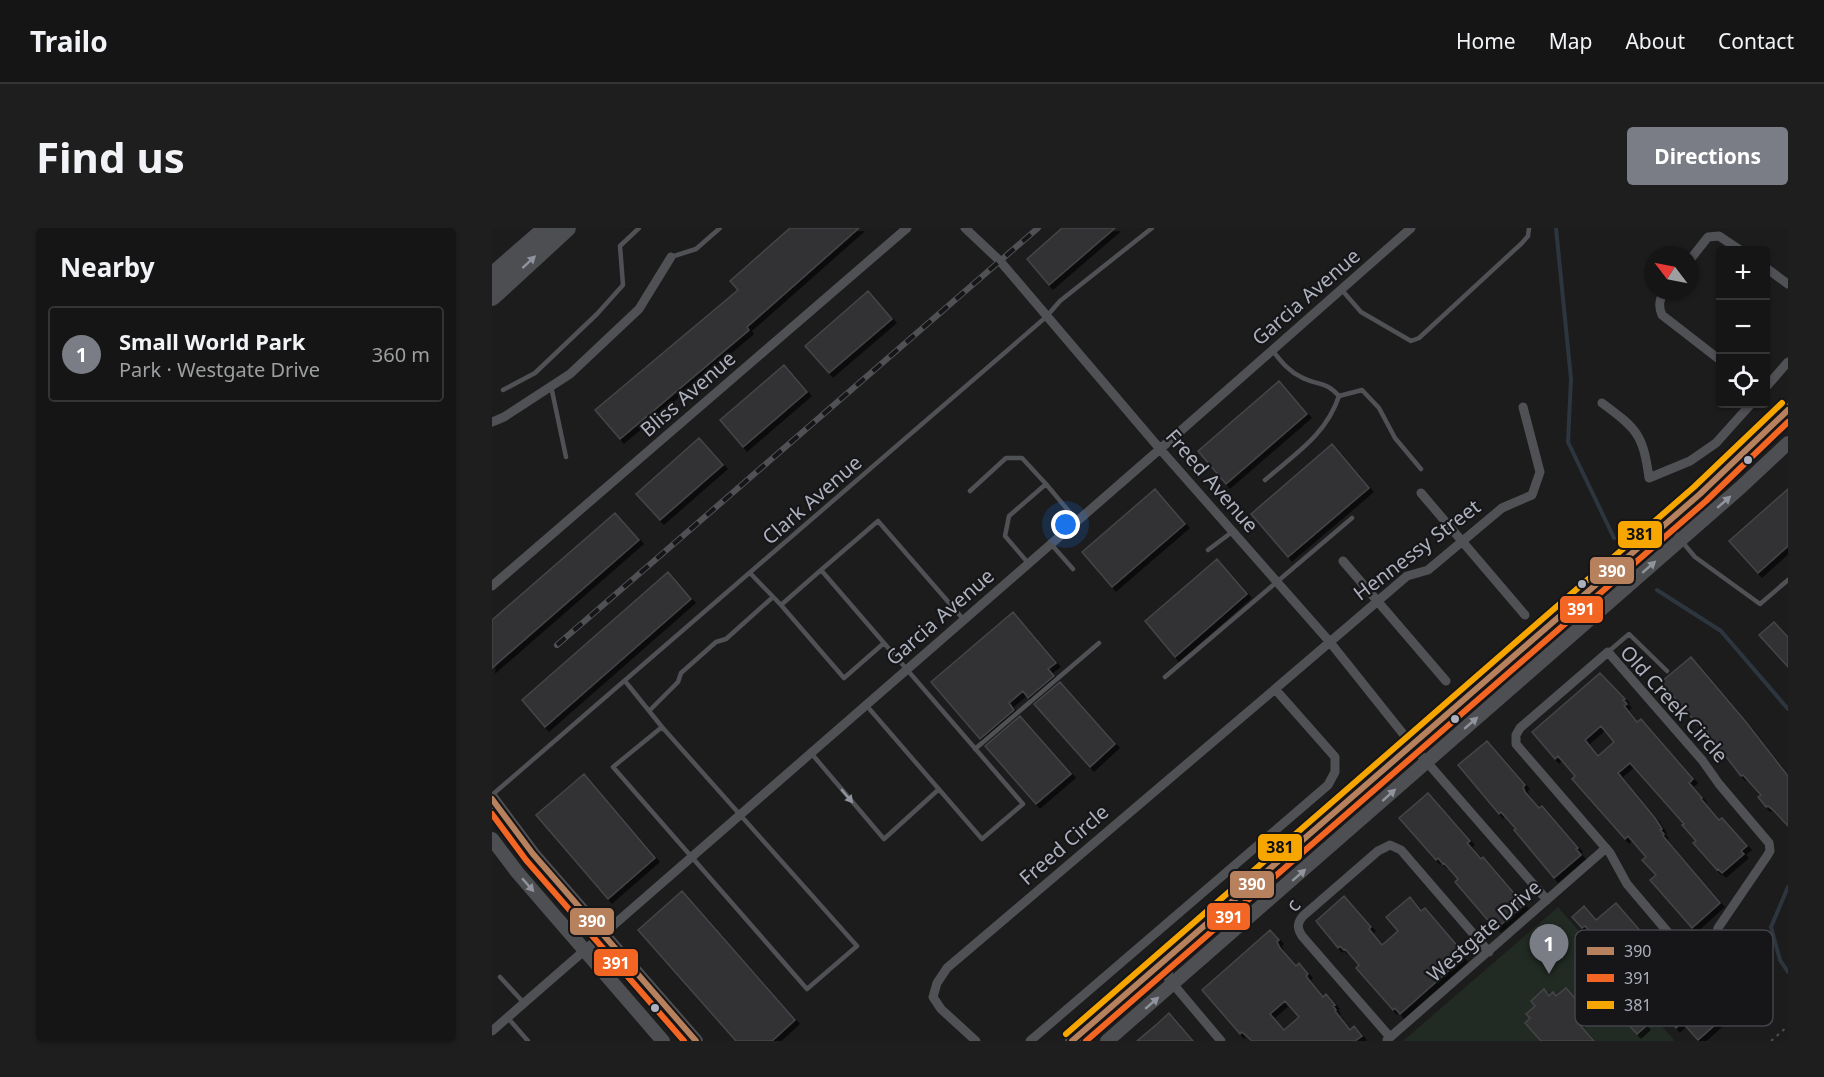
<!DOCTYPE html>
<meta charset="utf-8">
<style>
body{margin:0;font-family:"Noto Sans",sans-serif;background:#1e1e1e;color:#f1f3f6}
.controls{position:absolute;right:18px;top:18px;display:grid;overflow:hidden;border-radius:6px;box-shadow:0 2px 4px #0004}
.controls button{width:54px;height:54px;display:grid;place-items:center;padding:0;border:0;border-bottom:2px solid #343434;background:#151515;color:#f1f3f6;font:30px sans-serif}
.compass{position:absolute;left:1152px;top:18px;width:54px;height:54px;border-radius:50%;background:#151515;box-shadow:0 2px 4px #0004;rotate:302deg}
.you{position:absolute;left:574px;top:297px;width:21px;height:21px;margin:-15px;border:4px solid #fff;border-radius:50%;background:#1a73e8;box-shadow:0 0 0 9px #1a73e833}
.badge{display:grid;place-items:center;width:39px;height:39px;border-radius:50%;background:#7a7d85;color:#fff;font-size:20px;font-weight:700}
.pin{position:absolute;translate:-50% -50px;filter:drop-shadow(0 2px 3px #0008)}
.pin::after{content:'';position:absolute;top:32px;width:21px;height:18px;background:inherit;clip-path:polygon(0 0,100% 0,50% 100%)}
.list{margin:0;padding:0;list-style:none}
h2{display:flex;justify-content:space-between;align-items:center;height:78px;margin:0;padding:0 24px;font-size:26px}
h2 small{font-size:20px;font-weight:400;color:#9d9fa0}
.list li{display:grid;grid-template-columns:39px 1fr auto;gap:18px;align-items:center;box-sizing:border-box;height:96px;margin:0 12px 12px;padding:0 12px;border:2px solid #343434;border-radius:6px}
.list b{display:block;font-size:22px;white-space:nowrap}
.list p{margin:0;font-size:20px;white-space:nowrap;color:#9d9fa0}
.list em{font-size:20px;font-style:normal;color:#9d9fa0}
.icon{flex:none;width:33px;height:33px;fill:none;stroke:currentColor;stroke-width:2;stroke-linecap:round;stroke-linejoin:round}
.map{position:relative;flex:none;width:1296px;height:813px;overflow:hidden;border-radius:6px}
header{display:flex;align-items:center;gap:36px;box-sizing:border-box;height:84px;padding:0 30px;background:#151515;border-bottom:2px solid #343434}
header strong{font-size:28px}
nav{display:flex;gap:33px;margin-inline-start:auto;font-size:21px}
.intro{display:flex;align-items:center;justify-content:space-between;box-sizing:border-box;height:144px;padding:0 36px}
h1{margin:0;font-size:42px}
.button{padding:15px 27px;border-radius:6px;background:#7a7d85;color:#fff;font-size:21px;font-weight:700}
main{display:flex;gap:36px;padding:0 36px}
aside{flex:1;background:#151515;border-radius:6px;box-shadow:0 2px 4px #0004}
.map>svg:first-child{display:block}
.green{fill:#212a23}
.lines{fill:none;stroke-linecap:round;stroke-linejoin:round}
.stream{stroke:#2d363f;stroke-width:4}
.building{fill:#333334;stroke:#444548;stroke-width:1.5;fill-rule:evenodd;filter:url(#shadow)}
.path{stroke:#4c4d50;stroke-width:2;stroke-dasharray:3 4.5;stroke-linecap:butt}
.lane{stroke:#505155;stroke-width:4.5}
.street{stroke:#505155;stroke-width:9}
.secondary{stroke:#4e4f53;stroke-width:14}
.highway{stroke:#4d4e52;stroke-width:18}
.rail-casing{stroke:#505154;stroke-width:6}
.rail{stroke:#161518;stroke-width:4;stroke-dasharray:11;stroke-linecap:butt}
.bus-1-casing{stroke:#161518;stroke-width:10}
.bus-2-casing{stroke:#161518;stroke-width:10}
.bus-3-casing{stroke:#161518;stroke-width:10}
.bus-1{stroke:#b6815c;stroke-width:6}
.bus-2{stroke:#f26522;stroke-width:6}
.bus-3{stroke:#f7a600;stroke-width:6}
.oneway{fill:#90939d}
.oneway2{fill:#90949d}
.oneway3{fill:#90949e}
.bus-dot{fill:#acb1bd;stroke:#161518;stroke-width:2}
.labels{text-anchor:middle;stroke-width:4.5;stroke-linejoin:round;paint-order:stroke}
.street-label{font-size:20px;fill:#acb1bd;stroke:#161518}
.key{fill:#161518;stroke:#43444a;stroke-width:1.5}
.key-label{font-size:16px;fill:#acb1bd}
.line-badge{stroke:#161518;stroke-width:2}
.badge-label{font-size:16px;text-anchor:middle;font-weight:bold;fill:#fff}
.pale-badge-label{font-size:16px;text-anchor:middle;font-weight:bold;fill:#111}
</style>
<header>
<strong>Trailo</strong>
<nav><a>Home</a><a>Map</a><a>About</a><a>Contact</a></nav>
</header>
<div class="intro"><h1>Find us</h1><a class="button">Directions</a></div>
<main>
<aside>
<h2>Nearby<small></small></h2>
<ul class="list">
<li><span class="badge">1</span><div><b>Small World Park</b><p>Park · Westgate Drive</p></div><em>360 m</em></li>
</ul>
</aside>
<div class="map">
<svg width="1296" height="813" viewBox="0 0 1296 813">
<defs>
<filter id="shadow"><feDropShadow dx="4" dy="4" stdDeviation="0" flood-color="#0009"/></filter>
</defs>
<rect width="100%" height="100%" fill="#1c1c1c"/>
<path class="green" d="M1066 679 1183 813H911Z"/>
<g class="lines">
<path class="stream" d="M1064 0 1079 151 1076 214 1122 310
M1165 362 1229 403 1296 481
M1296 659 1279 699 1288 732 1296 744"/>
</g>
<path class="building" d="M298 0H367L255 99 257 102 128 211 103 182 246 62 238 53Z
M570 0H623L557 57 535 31Z
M376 63 400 91 337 145 313 118Z
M292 137 315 164 251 219 228 192Z
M787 153 815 186 734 256 706 223Z
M207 210 231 237 168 292 144 266Z
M840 216 877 260 796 329 759 286Z
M663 261 693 296 620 359 590 324Z
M1296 261V318L1266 345 1237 313Z
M123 285 147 312 0 440V392Z
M725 331 755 366 683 429 653 393Z
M176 344 199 371 53 499 30 472Z
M521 384 564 435 556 441 562 448 536 470 531 463 517 475 522 482 488 511 439 454Z
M1282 394 1296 409V439L1267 407Z
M1199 429 1254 494 1296 548V598L1282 583 1276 578 1274 579 1266 569 1269 567 1251 547 1249 548 1208 495 1206 497 1169 454Z
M1108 445 1133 471 1131 472 1135 476 1132 478 1145 494 1149 491 1201 551 1197 555 1210 570 1209 571 1227 592 1230 590 1255 618 1249 623 1252 626 1230 645 1226 641 1225 642 1201 615 1204 613 1190 597 1192 596 1138 535 1126 545 1163 590 1170 601 1168 602 1172 606 1171 608 1228 675 1200 700 1158 652 1164 647 1150 632 1154 629 1136 608 1133 611 1080 551 1083 548 1066 528 1063 531 1040 504ZM1109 498 1122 514 1106 528 1093 512Z
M568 454 623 516 598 539 542 476Z
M528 488 579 546 544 576 493 518Z
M995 513 1033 557 1031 559 1033 564 1047 580 1050 578 1086 620 1084 621 1089 627 1062 650 1022 602 1024 601 1009 584 1007 586 966 537Z
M92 546 163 630 116 671 44 587Z
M936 565 978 613 975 615 989 631 991 629 1032 677 1005 700 1001 694 999 696 963 654 966 651 952 635 951 636 946 630 944 632 907 590Z
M190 663 303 792 280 813H244L146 702Z
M852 668 879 699 877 701 890 717 906 703 894 689 918 669 929 683 933 680 968 721 965 724 971 730 908 786 903 780 901 782 864 740 867 737 853 721 852 722 848 718 846 720 824 693Z
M1124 675 1199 761 1200 759 1215 777 1221 772 1230 783 1228 784 1232 789 1206 812 1190 794 1184 800 1093 698 1090 700 1080 689 1092 678 1104 692Z
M778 702 787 712 785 714 788 720 804 738 807 735 816 746 814 748 817 752 831 769 834 766 843 777 841 778 844 782 843 783 858 802 862 798 870 808 863 813H760L750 804 748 806 710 762ZM793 773 807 789 792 802 778 786Z
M1102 738 1154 798 1145 806 1091 748Z
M1074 760 1098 787 1087 796 1102 813H1049L1033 795 1038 790 1034 786 1043 778 1039 773 1052 761 1057 768 1061 764 1064 768Z
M677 785 701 813H645L665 796Z"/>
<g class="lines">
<path class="path" d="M1279 813 1296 798"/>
<path class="lane" d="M179 29 204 21 228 0
M849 61 869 84 919 113 927 110 1030 15 1036 8 1037 0
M59 158 74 229
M11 162 43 145 105 86 131 57 128 18 147 0
M847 168 870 162 887 180 903 210 929 241
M773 252C803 226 834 207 847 168 833 152 825 158 809 149 796 143 789 133 780 122
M478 263 514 230H530L554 256
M1208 271C1207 285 1188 290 1183 304L1186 309 1203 329 1268 376 1296 352
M559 316 581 341
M716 322 740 304
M537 336 513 308 517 288 554 256 585 293
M329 342 386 293 472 392
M258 345 289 377
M1116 424 1137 406 1175 443
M673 449 860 290
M133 453 170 499 365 718 315 761 121 539 170 499
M374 477 490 611 531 576 329 342 289 377 352 450 392 415
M157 483 186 454 189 445 224 414 234 411 281 369
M483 521 607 415
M319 525 392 611 447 561
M0 567 554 89 568 73 660 0
M8 749 32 775
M16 790 36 813"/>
<path class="street" d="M473 0 508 33 668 221 837 413 920 517 1055 672
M1197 33 1216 9 1227 8 1248 22
M1274 40 1296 56
M1173 63C1167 71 1166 78 1170 87L1228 132
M1274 159 1296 134
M1110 175C1145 201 1151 206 1157 250L1198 233 1224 215 1259 176
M0 194 12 189 78 146 147 81 179 29
M929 265 1033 387
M851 333 954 453
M0 358 415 0
M783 461 915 348 936 342 1010 280 1040 267 1048 244 1031 179
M1210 730a16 16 0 1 1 32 0a16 16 0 1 1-32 0Z
M694 715 693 726 677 741 676 750 729 813
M1210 729 1195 723 1185 715 1135 656 1118 625 1024 516V507L1028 500 1116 424 1210 532 1227 556 1277 615 1278 623 1275 628 1226 700 1223 714
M0 803 668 221 919 0
M898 809 810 708C805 700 805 695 811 688L886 623 898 617 909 622 997 724
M895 812 1114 620
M484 813 449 781 441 769 445 755 455 740 783 461 843 529V544L836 557 538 813"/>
<path class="secondary" d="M0 571 41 626 204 813
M0 611 25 644 171 813
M580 813 1208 266 1296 182
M615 813 1249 259 1296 215"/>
<path class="highway" d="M0 48 55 0
M0 69 75 0"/>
<defs>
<path id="rail" d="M65 417 546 0"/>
</defs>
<use href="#rail" class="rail-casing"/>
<use href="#rail" class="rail"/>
<defs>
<path id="bus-1" d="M0 571 41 626 204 813
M580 813 1208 266 1296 182"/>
<path id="bus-2" d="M0 586 34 632 192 813
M594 813 1214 273 1296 194"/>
<path id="bus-3" d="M574 806 1202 259 1290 175"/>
</defs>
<use href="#bus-1" class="bus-1-casing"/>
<use href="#bus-2" class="bus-2-casing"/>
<use href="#bus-3" class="bus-3-casing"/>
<use href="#bus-1" class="bus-1"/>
<use href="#bus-2" class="bus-2"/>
<use href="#bus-3" class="bus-3"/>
</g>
<defs><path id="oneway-solid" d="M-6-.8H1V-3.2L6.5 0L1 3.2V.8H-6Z" transform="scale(1.5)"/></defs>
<use class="oneway" href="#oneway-solid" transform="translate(37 34) rotate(-43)"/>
<g class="oneway2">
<use href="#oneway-solid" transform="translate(1232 274) rotate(-41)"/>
<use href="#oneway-solid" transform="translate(1157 339) rotate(-41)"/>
<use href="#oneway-solid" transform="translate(979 495) rotate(-41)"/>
<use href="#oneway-solid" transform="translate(897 567) rotate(-42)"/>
<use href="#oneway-solid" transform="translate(807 647) rotate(-41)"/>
<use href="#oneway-solid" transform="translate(36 657) rotate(49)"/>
<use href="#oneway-solid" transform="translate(660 775) rotate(-41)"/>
</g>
<use class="oneway3" href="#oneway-solid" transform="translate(355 568) rotate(50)"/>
<g class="bus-dot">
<circle cx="1256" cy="232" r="5"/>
<circle cx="1090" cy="356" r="5"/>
<circle cx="963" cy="491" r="5"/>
<circle cx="163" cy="780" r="5"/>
</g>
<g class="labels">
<g class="street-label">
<text transform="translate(814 69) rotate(-41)" y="7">Garcia Avenue</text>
<text transform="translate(196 166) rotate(-41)" y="7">Bliss Avenue</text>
<text transform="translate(720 253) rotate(49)" y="7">Freed Avenue</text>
<text transform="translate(320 272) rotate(-41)" y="7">Clark Avenue</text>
<text transform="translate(925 322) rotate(-37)" y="7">Hennessy Street</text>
<text transform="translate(448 389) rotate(-41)" y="7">Garcia Avenue</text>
<text transform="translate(1182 476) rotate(48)" y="7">Old Creek Circle</text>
<text transform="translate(572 617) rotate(-41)" y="7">Freed Circle</text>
<text transform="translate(801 677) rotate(-51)" y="7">c</text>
<text transform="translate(992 703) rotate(-41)" y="7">Westgate Drive</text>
</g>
</g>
<rect x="1083" y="702" width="198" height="96" rx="9" class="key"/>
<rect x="1095" y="719" width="27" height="8" fill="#b6815c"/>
<rect x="1095" y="746" width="27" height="8" fill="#f26522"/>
<rect x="1095" y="773" width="27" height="8" fill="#f7a600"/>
<g class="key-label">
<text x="1132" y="729">390</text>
<text x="1132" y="756">391</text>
<text x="1132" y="783">381</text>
</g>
<g class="line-badge">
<rect x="1125" y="292" width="46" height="29" rx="6" fill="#f7a600"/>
<rect x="1097" y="328" width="46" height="29" rx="6" fill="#b6815c"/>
<rect x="1067" y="367" width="45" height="29" rx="6" fill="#f26522"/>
<rect x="765" y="605" width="46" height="29" rx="6" fill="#f7a600"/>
<rect x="737" y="642" width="46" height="29" rx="6" fill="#b6815c"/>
<rect x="714" y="674" width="45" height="29" rx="6" fill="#f26522"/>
<rect x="77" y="679" width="46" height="29" rx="6" fill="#b6815c"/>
<rect x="101" y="720" width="46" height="29" rx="6" fill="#f26522"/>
</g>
<g class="badge-label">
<text x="1120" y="349">390</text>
<text x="1089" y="387">391</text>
<text x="760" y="662">390</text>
<text x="737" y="695">391</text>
<text x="100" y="699">390</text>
<text x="124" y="741">391</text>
</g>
<g class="pale-badge-label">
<text x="1148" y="312">381</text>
<text x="788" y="625">381</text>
</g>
</svg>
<div class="controls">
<button>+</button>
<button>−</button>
<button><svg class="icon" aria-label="locate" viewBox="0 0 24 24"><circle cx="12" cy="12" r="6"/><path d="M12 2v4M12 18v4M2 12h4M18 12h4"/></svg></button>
</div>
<svg class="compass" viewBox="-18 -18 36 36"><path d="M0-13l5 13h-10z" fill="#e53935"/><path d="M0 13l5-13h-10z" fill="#9d9fa0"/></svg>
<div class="you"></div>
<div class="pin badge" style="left:1057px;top:746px">1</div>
</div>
</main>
